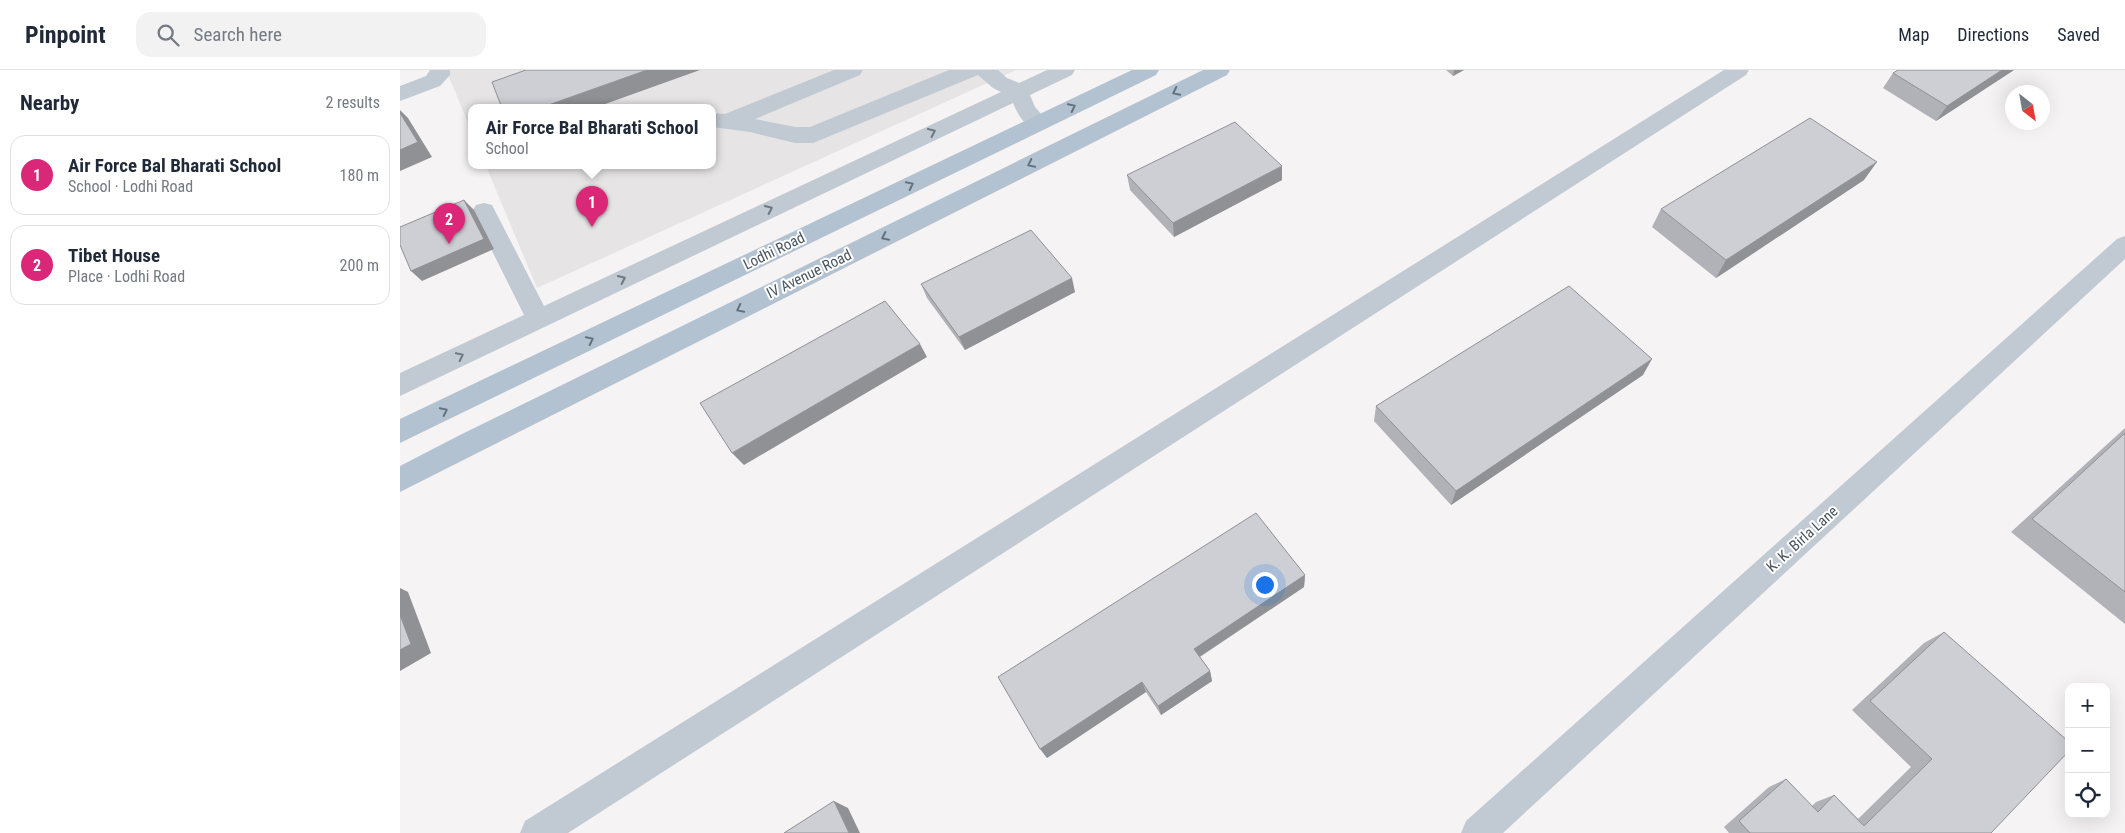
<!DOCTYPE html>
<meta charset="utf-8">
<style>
body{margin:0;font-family:"Roboto Condensed",sans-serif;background:#f2f2f3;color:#1f2937}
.controls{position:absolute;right:15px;bottom:15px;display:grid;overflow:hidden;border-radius:10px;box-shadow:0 5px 20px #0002}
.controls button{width:45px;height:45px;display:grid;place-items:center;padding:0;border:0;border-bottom:1px solid #e0e1e3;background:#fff;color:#1f2937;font:25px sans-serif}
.compass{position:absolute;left:1605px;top:15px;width:45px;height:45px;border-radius:50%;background:#fff;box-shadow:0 5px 20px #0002;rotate:149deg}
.you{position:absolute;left:864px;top:514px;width:18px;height:18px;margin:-12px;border:4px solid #fff;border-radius:50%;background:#1a73e8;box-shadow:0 0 0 8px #1a73e833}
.badge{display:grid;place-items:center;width:32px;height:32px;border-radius:50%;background:#db2777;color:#fff;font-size:16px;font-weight:700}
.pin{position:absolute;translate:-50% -41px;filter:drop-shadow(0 1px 2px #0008)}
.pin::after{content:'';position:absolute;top:26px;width:18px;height:15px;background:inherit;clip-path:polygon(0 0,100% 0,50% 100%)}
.popup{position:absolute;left:68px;top:34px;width:248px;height:65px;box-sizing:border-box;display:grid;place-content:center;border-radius:10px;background:#fff;filter:drop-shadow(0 1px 4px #0005);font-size:16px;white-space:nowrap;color:#747a83}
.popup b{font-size:19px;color:#1f2937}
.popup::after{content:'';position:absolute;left:50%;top:100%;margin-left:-10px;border:10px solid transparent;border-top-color:#fff}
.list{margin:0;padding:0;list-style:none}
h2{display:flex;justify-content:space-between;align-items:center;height:65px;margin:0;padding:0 20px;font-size:21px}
h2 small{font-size:16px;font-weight:400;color:#747a83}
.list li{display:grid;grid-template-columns:32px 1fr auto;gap:15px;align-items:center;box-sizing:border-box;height:80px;margin:0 10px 10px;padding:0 10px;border:1px solid #e0e1e3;border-radius:15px}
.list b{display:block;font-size:19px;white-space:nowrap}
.list p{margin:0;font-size:16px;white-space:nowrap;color:#747a83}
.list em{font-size:16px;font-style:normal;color:#747a83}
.icon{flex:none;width:28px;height:28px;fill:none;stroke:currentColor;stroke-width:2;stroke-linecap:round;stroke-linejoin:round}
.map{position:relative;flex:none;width:1725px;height:763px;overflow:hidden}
header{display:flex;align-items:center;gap:30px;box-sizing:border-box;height:70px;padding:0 25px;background:#fff;border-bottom:1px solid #e0e1e3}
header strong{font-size:24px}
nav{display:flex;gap:28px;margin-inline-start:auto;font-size:18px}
.search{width:350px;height:45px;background:#f2f2f3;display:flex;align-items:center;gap:12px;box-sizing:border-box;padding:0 18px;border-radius:15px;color:#747a83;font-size:19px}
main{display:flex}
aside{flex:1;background:#fff}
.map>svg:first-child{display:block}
.education{fill:#e6e4e5}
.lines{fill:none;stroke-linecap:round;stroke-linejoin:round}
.minor{fill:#c1cad2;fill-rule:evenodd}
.major{fill:#b3c2d1;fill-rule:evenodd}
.wall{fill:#b0b2b7}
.shaded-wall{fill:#909195}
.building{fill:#cdcfd5;stroke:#909195}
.oneway{stroke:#64717d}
.oneway2{stroke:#6e7983}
.labels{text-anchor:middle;stroke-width:4;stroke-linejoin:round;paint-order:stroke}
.street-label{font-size:15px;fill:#4a5661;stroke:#fff}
</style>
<header>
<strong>Pinpoint</strong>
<div class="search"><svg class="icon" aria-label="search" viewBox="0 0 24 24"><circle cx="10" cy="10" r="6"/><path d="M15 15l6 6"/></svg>Search here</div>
<nav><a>Map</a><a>Directions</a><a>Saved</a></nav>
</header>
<main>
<aside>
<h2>Nearby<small>2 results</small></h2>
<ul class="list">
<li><span class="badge">1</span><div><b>Air Force Bal Bharati School</b><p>School · Lodhi Road</p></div><em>180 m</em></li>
<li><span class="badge">2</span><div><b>Tibet House</b><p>Place · Lodhi Road</p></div><em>200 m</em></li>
</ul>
</aside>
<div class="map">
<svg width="1725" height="763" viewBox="0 0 1725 763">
<rect width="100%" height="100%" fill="#f5f3f3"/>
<path class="education" d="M46 0H616L137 218 86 96H312V38H72V62Z"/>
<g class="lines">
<path class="minor" d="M30 0H50V5L40 16 0 31V16L26 6Z
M434 0H463L460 5 355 49 395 57H410L549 0H598L607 8 619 13 647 0H675L672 5 630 25 635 37 649 53 646 58C629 63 619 48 613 33L0 326V303L124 245 72 141 76 135 84 133 92 135 144 236 601 22 593 18 578 5 413 73H395L350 62 312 57V43L325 44Z
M1324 0H1349L1346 5 168 763H120L125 751Z
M1725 166V189L1103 763H1061L1066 751 1717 169Z"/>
<path class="major" d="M732 0H759L756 5 0 373V349Z
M803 0H830L827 5 0 422V396L60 365Z"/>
</g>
<path class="wall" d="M1046 0H1064L1053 6Z
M1614 0 1536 51 1483 18 1493 3Z
M727 105 882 110 774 167 730 120Z
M1464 110 1316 208 1252 157 1261 139Z
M521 214 675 222 565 280 527 228Z
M1243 305 1051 435 974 351 976 336Z
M1725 358V554L1611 462Z
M905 505 904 517 800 587 810 601 812 611 761 645 746 622 647 688 598 607Z
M1544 562 1591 763H1329L1324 757 1369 717 1386 709 1412 736 1416 732 1434 725 1458 749 1511 697 1452 640 1524 573Z"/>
<path class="shaded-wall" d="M247 0H300L194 38H140Z
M1054 0H1064L1053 6Z
M1602 0H1614L1536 51 1547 36Z
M0 40 8 48 32 87 0 101Z
M1477 92 1464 110 1316 208 1326 190Z
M882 96V110L774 167 773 153Z
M64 130 74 140 94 179 22 211 11 201Z
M672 208 675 222 565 280 559 267Z
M520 274 527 287 344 395 332 383Z
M1252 289 1243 305 1051 435 1056 421Z
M905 505 904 517 796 589 794 579Z
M0 518 8 522 31 583 0 601Z
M810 601 812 611 761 645 758 636Z
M742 612 746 622 647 688 640 679Z
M434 731 448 738 460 763H449Z"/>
<path class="building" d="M126 0H247L140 38H102L92 12Z
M1498 0H1602L1547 36 1493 3Z
M0 43 18 72 0 80Z
M1410 48 1477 92 1326 190 1261 139Z
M835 52 882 96 773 153 727 105Z
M64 130 84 169 11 201 0 175V157Z
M631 160 672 208 559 267 521 214Z
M1169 216 1252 289 1056 421 976 336Z
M485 231 520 274 332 383 300 333Z
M1725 363V522L1632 449Z
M856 443 905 505 794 579 810 601 758 636 742 612 640 679 598 607Z
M0 545 11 574 0 580Z
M1544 562 1669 672V681L1591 763H1350L1339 751 1386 709 1418 742 1434 725 1464 756 1532 689 1470 631Z
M434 731 449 763H384Z"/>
<defs><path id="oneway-chevron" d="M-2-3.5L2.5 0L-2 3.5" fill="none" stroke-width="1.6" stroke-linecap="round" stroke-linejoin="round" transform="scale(1.25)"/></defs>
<g class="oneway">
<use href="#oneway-chevron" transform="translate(776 22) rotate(154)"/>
<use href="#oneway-chevron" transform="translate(672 37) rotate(-26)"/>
<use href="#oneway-chevron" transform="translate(631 94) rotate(154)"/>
<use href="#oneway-chevron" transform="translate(510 115) rotate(-26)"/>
<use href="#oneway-chevron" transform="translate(485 167) rotate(154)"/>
<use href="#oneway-chevron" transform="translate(340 239) rotate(154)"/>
<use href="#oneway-chevron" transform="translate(190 270) rotate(-26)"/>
<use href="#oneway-chevron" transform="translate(44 341) rotate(-26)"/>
</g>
<g class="oneway2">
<use href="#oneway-chevron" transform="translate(532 62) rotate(-25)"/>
<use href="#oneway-chevron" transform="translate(369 139) rotate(-25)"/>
<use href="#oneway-chevron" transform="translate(222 209) rotate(-25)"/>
<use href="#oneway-chevron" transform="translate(60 286) rotate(-26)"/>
</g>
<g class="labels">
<g class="street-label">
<text transform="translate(374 181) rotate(-26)" y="5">Lodhi Road</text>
<text transform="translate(409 204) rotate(-26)" y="5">IV Avenue Road</text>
<text transform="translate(1402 469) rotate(-42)" y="5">K. K. Birla Lane</text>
</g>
</g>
</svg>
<div class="controls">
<button>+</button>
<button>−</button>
<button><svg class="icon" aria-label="locate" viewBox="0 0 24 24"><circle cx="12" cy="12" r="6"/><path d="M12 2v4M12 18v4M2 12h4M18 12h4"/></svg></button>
</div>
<svg class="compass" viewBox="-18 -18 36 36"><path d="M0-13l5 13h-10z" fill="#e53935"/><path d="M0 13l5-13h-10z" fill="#747a83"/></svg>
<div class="you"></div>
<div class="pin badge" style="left:192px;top:157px">1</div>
<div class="popup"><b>Air Force Bal Bharati School</b>School</div>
<div class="pin badge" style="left:49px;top:174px">2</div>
</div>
</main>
